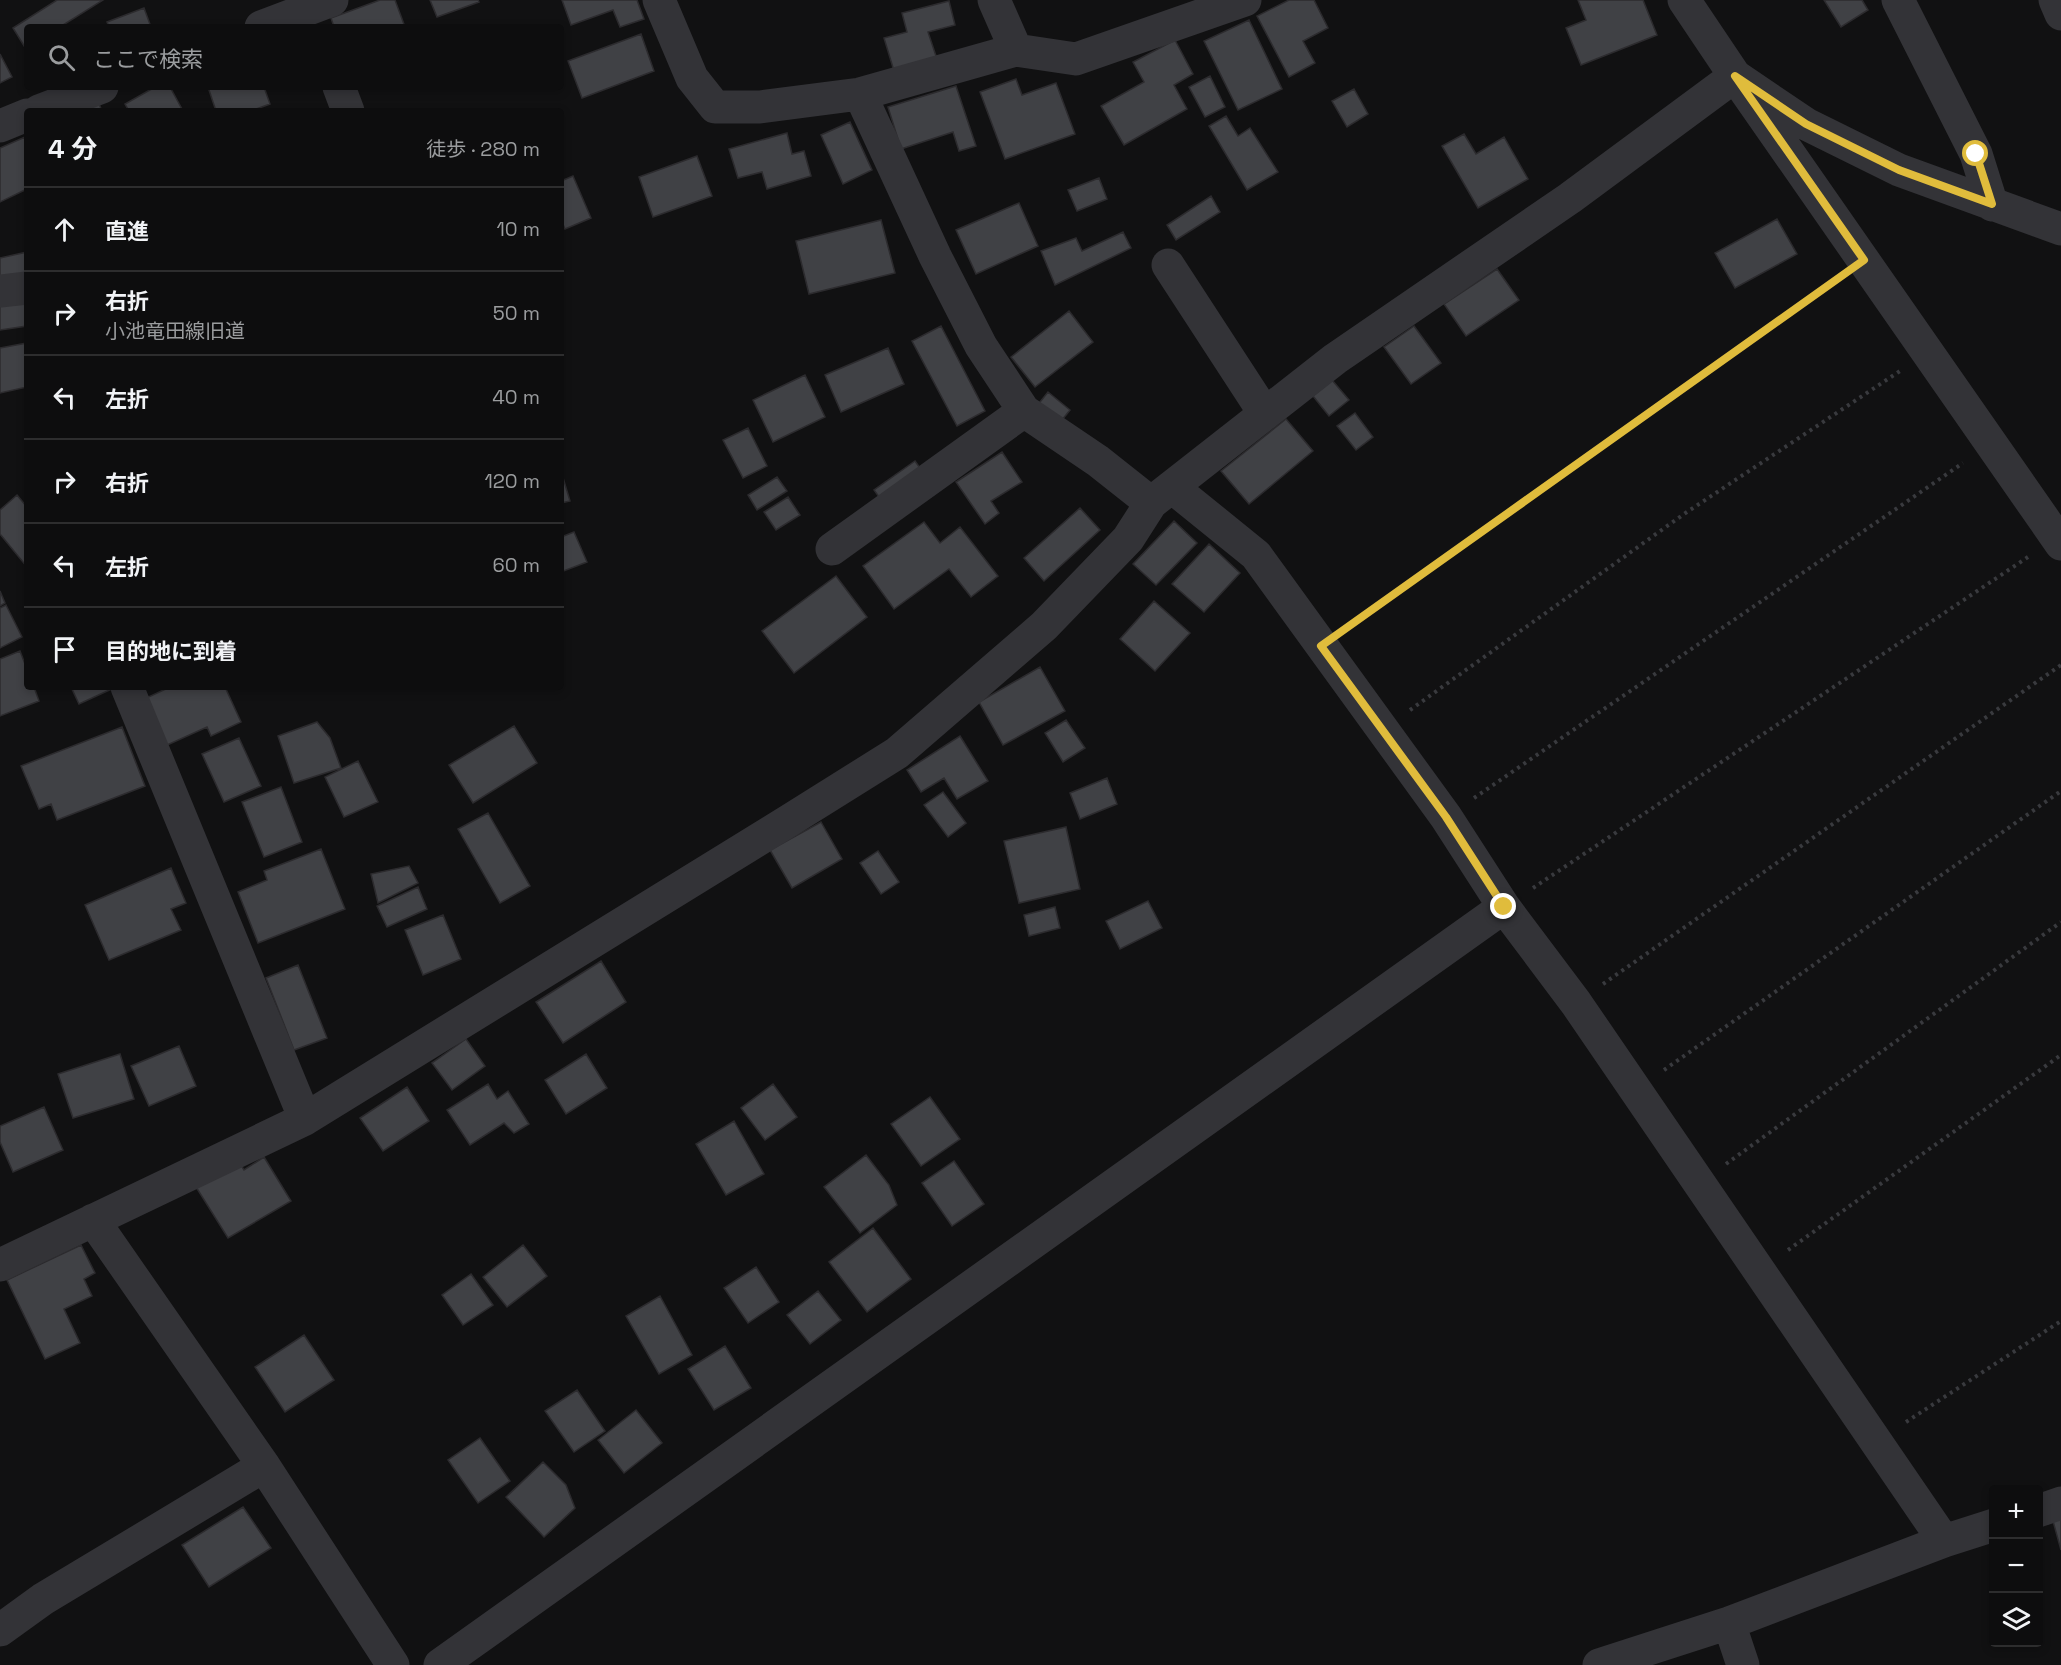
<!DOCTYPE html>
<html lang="ja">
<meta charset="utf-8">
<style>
body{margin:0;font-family:"Space Grotesk","Noto Sans JP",sans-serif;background:#1b1b1c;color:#f1f3f6}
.controls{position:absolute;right:18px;bottom:18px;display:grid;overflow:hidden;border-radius:6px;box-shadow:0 3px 9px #0003}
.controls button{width:54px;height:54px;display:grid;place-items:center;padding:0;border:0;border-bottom:2px solid #2d2d2e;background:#0d0d0e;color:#f1f3f6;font:30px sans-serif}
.stop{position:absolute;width:18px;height:18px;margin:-14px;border:4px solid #e0bc3c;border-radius:50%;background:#fff}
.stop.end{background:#e0bc3c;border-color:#fff;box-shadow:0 2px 6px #0008}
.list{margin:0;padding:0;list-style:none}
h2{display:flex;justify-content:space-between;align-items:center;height:78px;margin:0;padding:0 24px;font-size:26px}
h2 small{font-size:20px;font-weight:400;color:#9a9c9e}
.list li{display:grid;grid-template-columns:39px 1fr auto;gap:18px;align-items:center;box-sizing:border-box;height:84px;padding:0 24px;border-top:2px solid #2d2d2e}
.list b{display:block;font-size:22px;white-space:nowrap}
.list p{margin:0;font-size:20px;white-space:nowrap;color:#9a9c9e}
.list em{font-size:20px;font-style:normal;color:#9a9c9e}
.icon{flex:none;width:33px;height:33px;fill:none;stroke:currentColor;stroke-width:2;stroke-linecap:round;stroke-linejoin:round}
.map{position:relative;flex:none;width:2061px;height:1665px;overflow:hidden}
.search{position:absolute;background:#0d0d0e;box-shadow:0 3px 9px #0003;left:24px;top:24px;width:540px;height:66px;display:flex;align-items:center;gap:15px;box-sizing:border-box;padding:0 21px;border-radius:6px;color:#9a9c9e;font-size:22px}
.panel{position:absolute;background:#0d0d0e;box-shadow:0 3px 9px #0003;left:24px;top:108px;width:540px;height:582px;border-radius:6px}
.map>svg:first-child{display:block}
.building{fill:#404145;stroke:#2c2b2e;stroke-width:1.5}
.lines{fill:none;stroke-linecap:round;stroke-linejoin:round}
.path{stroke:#393a3e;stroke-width:4;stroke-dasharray:3 4.5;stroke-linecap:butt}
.minor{stroke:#333337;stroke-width:33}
.route{stroke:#e0bc3c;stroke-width:8}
</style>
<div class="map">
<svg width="2061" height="1665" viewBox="0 0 2061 1665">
<rect width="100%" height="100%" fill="#111112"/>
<path class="building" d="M57 0H103L60 27H27L26 49 13 28Z
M380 0H395L405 27H334L331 18Z
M430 0H478L479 2 437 17Z
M562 0H637L644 19 620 27 613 10 571 25Z
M1289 0H1314L1328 28 1303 41 1315 63 1289 77 1257 16Z
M1578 0H1643L1657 35 1581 65 1566 28 1586 20Z
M1824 0H1862L1868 10 1841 27Z
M949 1 955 25 928 32 937 59 894 71 884 38 907 32 902 13Z
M144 8 151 27H109L107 22Z
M1249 20 1282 89 1238 110 1204 41Z
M641 34 654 71 582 98 568 61Z
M1175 40 1193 74 1174 85 1187 109 1124 145 1101 106 1144 82 1133 62Z
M0 54 12 77 0 83Z
M1210 76 1225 107 1205 117 1189 87Z
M1016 79 1022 95 1056 83 1075 134 1005 159 980 92Z
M956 86 976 146 959 151 953 132 901 149 888 107Z
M155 87H170L183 111H129L125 104Z
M208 87H264L270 104 251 111H216Z
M1354 89 1368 114 1347 127 1332 101Z
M97 99 102 111H69Z
M1226 116 1238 136 1250 128 1278 172 1247 190 1209 126Z
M850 122 872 170 843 184 821 135Z
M787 133 792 154 804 151 811 176 767 189 762 172 738 178 729 149Z
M1464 134 1476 154 1504 137 1528 179 1478 208 1442 146Z
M25 137 27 141V189L0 202V148Z
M697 156 712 196 653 217 639 177Z
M573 176 591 218 565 229 561 220V181Z
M1099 178 1107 199 1077 211 1068 190Z
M1211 196 1220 212 1176 240 1167 225Z
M1019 203 1038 246 976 274 956 230Z
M1777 219 1797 254 1735 288 1715 253Z
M881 220 895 273 809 294 796 241Z
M1123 232 1131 248 1055 285 1041 251 1076 238 1082 251Z
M27 252V276L0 282V258Z
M1497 269 1519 300 1466 336 1444 304Z
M27 302V326L0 330V305Z
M1069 311 1093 342 1035 387 1011 357Z
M941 326 985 411 957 426 912 341Z
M1414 326 1441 363 1411 384 1384 347Z
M27 343V387L0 393V348Z
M888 348 904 384 841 412 825 375Z
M805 375 825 417 773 442 753 400Z
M1332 380 1349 400 1329 416 1313 396Z
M1048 392 1070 410 1058 425 1036 407Z
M1355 413 1373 437 1356 450 1337 426Z
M1286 419 1313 451 1249 504 1221 471Z
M748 428 767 466 743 478 723 440Z
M1002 452 1022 482 991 501 999 513 985 524 956 482Z
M915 461 925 475 884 504 874 490Z
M561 471 570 501 561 503Z
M777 477 787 491 757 510 748 495Z
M17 495 27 507V567L0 534V510Z
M788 497 800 515 776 530 764 512Z
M1080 508 1100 530 1044 581 1024 558Z
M1174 521 1197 543 1156 585 1133 564Z
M924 522 940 543 960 527 998 576 971 597 949 569 894 609 863 566Z
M574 532 587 562 561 572V537Z
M1209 544 1240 573 1204 612 1172 584Z
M836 576 867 617 794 673 762 631Z
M0 591 5 603 0 606Z
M1154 601 1190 633 1155 671 1120 639Z
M6 605 22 637 0 648V608Z
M20 651 27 669V687H34L39 701 0 716V659Z
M1040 667 1065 711 1003 745 979 702Z
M71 687H116L79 704Z
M170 687H225L241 722 211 736 207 727 165 746 144 699Z
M1066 720 1085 748 1063 762 1045 733Z
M317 722 330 738 341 768 294 783 278 736Z
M514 726 537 763 473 803 449 765Z
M122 727 145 786 57 820 51 804 39 809 21 766Z
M960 736 988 781 957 799 944 778 921 792 907 770Z
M239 738 261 786 224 802 202 754Z
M358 761 378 802 344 817 325 777Z
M1107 778 1117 804 1080 819 1070 793Z
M281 787 302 842 264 857 242 802Z
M943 792 966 823 948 837 924 805Z
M488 813 530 886 500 903 458 829Z
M821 822 842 859 792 888 770 850Z
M1066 827 1080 889 1019 903 1004 841Z
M321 849 345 909 258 943 238 892 267 880 264 871Z
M878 851 899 882 881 894 860 863Z
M409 866 418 883 378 903 371 874Z
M171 868 186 903 171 909 181 930 109 960 85 905Z
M418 887 427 909 387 927 377 906Z
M1148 901 1162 928 1120 949 1106 921Z
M1055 907 1060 928 1029 936 1024 915Z
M443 915 461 959 423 975 405 930Z
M601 961 626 1002 563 1043 536 1002Z
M298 965 327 1038 294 1050 266 978Z
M466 1039 485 1066 452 1090 432 1063Z
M179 1046 196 1086 149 1106 131 1066Z
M120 1054 134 1099 73 1118 58 1074Z
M586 1054 607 1088 566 1114 545 1080Z
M488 1084 497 1099 508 1091 529 1124 514 1133 504 1123 470 1145 447 1110Z
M773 1084 797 1117 765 1140 741 1108Z
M407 1087 429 1121 383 1151 360 1118Z
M930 1097 960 1139 921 1166 891 1124Z
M44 1107 63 1150 13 1172 0 1142V1126Z
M734 1121 764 1174 726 1195 696 1144Z
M866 1155 889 1185 897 1205 860 1233 824 1187Z
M264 1157 291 1201 228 1238 196 1187 239 1162 244 1170Z
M954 1161 984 1204 952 1226 922 1183Z
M873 1228 911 1279 867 1312 829 1262Z
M81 1245 95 1273 84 1279 92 1296 64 1309 80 1343 45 1359 7 1280Z
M523 1245 547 1276 507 1307 483 1277Z
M756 1267 779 1302 748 1323 724 1288Z
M471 1274 493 1305 463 1325 442 1295Z
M818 1291 841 1320 810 1344 787 1315Z
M660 1296 692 1355 659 1374 626 1316Z
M304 1335 334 1380 285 1412 255 1367Z
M725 1346 751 1388 714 1410 688 1369Z
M577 1390 605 1431 574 1452 545 1411Z
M636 1410 662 1443 624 1473 598 1440Z
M480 1438 510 1481 478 1503 448 1460Z
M543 1462 566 1485 575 1508 544 1537 506 1497Z
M243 1507 271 1548 209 1587 182 1545Z
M2061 1519V1550L2053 1521Z"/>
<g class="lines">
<path class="path" d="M1351 625 1836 280
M1410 710 1684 514 1900 371
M1474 798 1963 463
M1533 888 2028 557
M1603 984 2061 665
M1664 1070 2061 791
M1726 1164 2061 922
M1788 1250 2061 1055
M1906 1422 2061 1321"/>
<path class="minor" d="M659 0 692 78 715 107H760L860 94 1016 50
M994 0 1016 50 1076 59 1245 0
M1684 0 1735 76 1806 124 1899 170 2061 229
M1898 0 1976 154 1992 205
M2055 0 2061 14
M261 27 332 0
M339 87 348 111
M860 94 935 256 981 346 1024 411 1098 461 1151 503
M39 111 102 87
M0 126 27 115
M1168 265 1265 414
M0 291 27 288
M1172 487 1256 555 1446 817 1504 907 1576 1003 1944 1541
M832 549 1024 411
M127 687 305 1119
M93 1220 264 1466 393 1665
M0 1265 305 1119 790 820 897 753 1044 626 1128 539 1151 503 1335 359 1570 198 1735 76 2061 544
M2038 1511 2061 1503
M1729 1623 1743 1665
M0 1630 43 1599 264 1466
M440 1665 1504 907
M1599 1665 1729 1623 1944 1541 1994 1525"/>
</g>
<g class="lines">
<path class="route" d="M1504 907 1446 817 1321 646 1864 260 1735 76 1806 124 1899 170 1992 204 1976 154"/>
</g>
</svg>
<div class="controls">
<button>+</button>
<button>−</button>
<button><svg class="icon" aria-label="layers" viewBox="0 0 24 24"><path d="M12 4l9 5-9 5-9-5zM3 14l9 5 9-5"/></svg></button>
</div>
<div class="stop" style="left:1976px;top:154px"></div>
<div class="stop end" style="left:1504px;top:907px"></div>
<div class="search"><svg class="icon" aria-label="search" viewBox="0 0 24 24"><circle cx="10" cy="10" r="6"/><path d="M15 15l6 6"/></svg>ここで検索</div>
<section class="panel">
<h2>4 分<small>徒歩 · 280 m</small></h2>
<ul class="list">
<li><svg class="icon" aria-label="ahead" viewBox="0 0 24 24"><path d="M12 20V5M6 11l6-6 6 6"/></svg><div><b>直進</b></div><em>10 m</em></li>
<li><svg class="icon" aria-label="right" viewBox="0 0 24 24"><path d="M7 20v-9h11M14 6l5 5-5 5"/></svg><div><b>右折</b><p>小池竜田線旧道</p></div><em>50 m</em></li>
<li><svg class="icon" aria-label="left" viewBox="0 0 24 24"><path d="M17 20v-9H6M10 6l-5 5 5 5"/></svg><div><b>左折</b></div><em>40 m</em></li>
<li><svg class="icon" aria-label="right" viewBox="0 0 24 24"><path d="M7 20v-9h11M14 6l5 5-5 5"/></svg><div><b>右折</b></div><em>120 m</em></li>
<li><svg class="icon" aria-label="left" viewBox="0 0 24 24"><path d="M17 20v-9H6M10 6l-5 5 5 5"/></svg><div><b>左折</b></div><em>60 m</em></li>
<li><svg class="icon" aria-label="arrive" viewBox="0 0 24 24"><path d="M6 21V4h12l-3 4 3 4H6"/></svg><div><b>目的地に到着</b></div></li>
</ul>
</section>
</div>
